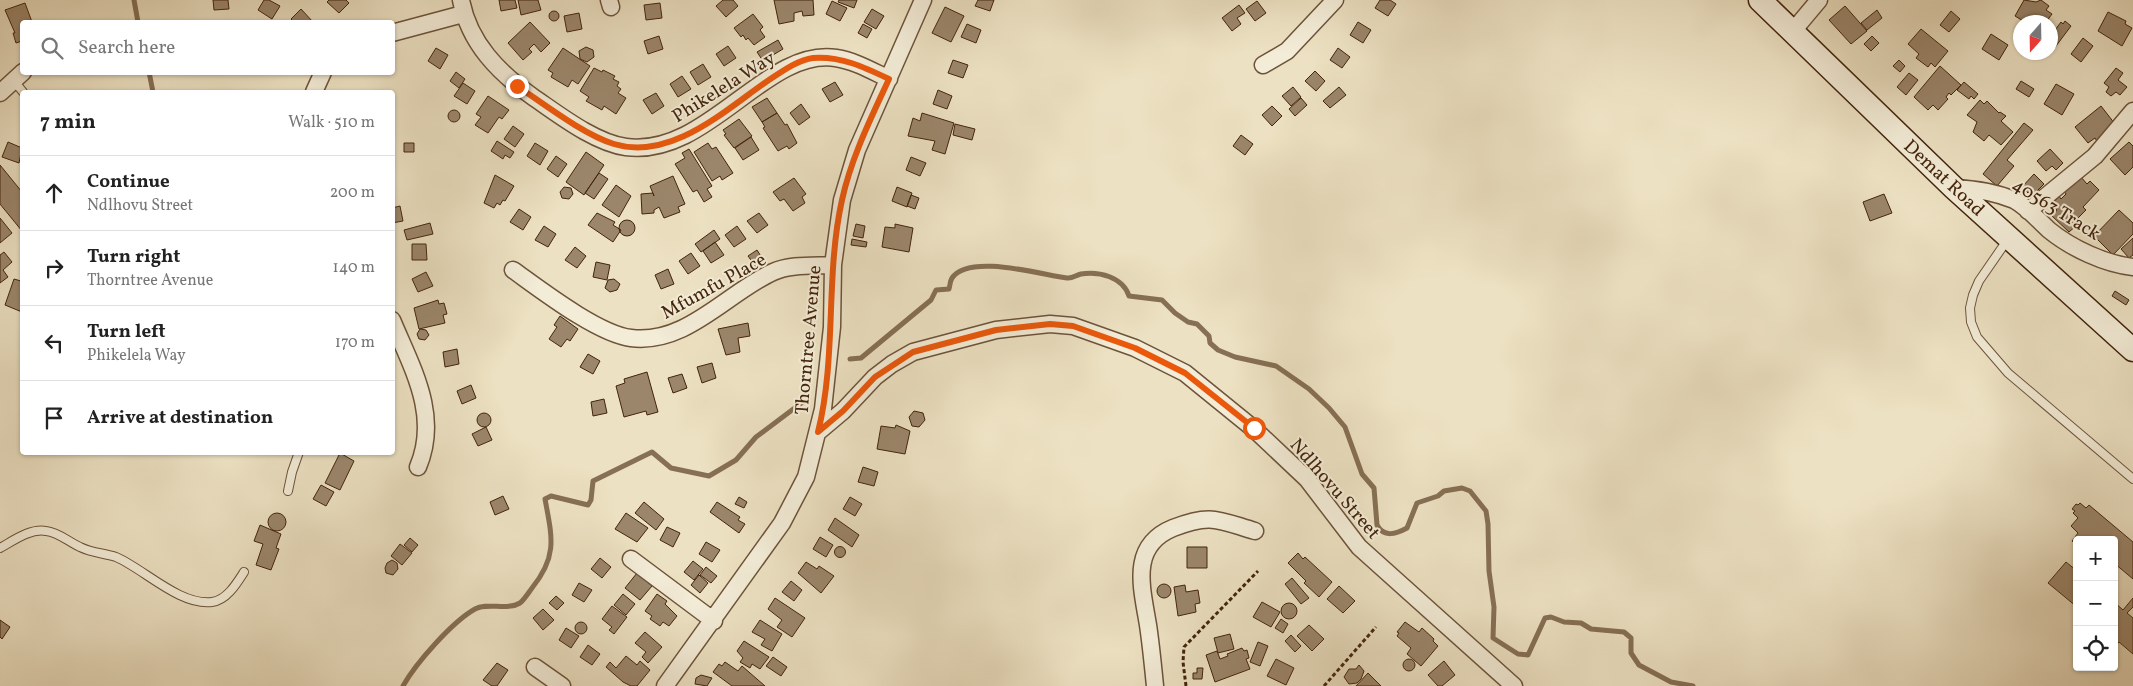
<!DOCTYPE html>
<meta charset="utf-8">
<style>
body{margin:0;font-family:Vollkorn,serif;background:#f6f6f6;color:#222}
.controls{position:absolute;right:15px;bottom:15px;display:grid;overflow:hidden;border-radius:5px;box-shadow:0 1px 4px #0004}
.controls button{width:45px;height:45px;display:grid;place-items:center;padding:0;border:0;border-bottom:1px solid #e0e0e0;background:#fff;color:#222;font:25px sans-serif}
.compass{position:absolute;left:2013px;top:15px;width:45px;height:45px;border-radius:50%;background:#fff;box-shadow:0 1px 4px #0004;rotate:200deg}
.stop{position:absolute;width:15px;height:15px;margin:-11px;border:4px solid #ea580c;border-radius:50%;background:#fff}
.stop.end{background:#ea580c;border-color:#fff;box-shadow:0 1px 5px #0008}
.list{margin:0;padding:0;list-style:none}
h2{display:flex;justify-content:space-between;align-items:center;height:65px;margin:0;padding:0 20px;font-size:21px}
h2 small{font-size:16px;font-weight:400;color:#767676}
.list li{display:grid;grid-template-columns:32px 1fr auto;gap:15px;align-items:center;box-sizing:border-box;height:75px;padding:0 20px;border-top:1px solid #e0e0e0}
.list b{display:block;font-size:19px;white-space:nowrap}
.list p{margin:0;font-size:16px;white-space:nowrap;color:#767676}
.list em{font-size:16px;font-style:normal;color:#767676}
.icon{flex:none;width:28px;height:28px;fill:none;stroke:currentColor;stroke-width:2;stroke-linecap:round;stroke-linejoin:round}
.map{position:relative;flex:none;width:2133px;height:686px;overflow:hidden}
.search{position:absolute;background:#fff;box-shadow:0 1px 4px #0004;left:20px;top:20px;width:375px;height:55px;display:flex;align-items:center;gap:12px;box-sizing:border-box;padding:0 18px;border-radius:5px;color:#767676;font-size:19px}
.panel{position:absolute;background:#fff;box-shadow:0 1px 4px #0004;left:20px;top:90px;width:375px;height:365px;border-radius:5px}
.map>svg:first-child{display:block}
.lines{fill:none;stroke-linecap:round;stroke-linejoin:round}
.stream{stroke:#866f54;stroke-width:5}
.building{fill:#9b866b;stroke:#43240c}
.lane-casing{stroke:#6d533a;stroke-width:10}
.street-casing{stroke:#6d533a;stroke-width:19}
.secondary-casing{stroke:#43240c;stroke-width:25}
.path{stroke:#43240c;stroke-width:3;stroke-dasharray:4 2.5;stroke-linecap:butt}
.lane{stroke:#f3ecd7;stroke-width:8}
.street{stroke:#f3ecd7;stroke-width:16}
.secondary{stroke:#f3ecd7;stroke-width:22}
.route{stroke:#ea580c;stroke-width:6}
.labels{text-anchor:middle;stroke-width:4;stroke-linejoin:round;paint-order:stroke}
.street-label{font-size:19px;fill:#43240c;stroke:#f3ecd7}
</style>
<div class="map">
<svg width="2133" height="686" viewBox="0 0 2133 686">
<rect width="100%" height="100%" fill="#ece1c2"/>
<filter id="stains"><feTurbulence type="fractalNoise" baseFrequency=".004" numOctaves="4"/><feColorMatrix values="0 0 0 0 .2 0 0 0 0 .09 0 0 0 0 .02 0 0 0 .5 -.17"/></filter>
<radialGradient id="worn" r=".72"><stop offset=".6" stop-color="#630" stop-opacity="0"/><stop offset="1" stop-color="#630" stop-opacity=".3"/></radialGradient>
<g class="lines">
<path class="stream" d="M134 0 138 22
M149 72 153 92
M850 359 861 358 931 300 936 290 949 289C950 286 950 281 952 278 969 253 1042 275 1067 278 1072 279 1076 275 1081 274 1099 271 1123 277 1129 296L1162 300 1175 313 1188 322 1197 324 1209 336 1210 343 1218 350 1235 357 1276 366 1309 389 1329 408 1345 427 1362 474 1374 488 1377 525C1384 538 1396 534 1407 528L1417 503 1438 496 1444 491 1462 488 1470 491 1486 511 1488 524 1489 571 1494 607 1493 638 1518 654 1528 655 1545 618 1551 617 1564 622 1581 623 1591 629 1624 632 1631 638V653L1639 665 1671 682 1693 686
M403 686C416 663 452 622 475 609 487 602 507 611 520 603 524 600 529 592 532 588 558 556 552 537 545 499L551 496 588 505 591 500 593 481 652 452 671 468 709 476 736 460 756 437 808 398"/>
</g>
<path class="building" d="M213 0H228L229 9 214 10Z
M264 0H269L280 6 272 19 258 10Z
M329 0H346L349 3 339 13 327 2Z
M499 0H515L517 8 501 11Z
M518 0H538L541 10 521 15Z
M723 0H733L738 6 726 17 716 6Z
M774 0H813L814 15 803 16 802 11 794 13V21L779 24Z
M839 0H857L854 8 838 2Z
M978 0H994L990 11 975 6Z
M1380 0H1390L1396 4 1388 16 1375 8Z
M2024 0 2036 2 2041 0 2049 6 2046 10 2052 14 2046 22H2025L2015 16Z
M832 1 847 8 840 21 826 14Z
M1257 1 1266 13 1255 21 1246 9Z
M25 3 32 22H22V41L16 43 13 33H15L5 10Z
M660 3 662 18 646 20 644 5Z
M1239 5 1245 13 1237 18 1241 24 1232 31 1222 18Z
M1845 6 1867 31 1851 44 1829 20Z
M945 7 964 16 951 42 932 33Z
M301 9 313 22H294L291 19Z
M872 9 884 16 876 29 864 22Z
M1877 10 1882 18 1867 30 1861 23Z
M1951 11 1960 19 1949 32 1940 25Z
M549 16a5 5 0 1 1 10 0a5 5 0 1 1-10 0Z
M2108 12 2126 21 2125 24 2132 28 2122 46 2098 31Z
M579 13 582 29 567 32 564 16Z
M753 14 763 27 760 30 765 37 754 45 748 38 746 40 743 35 741 37 734 28Z
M2065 21 2071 26 2053 50 2050 48V37L2061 22 2063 24Z
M530 22 550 43 541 52 534 44 529 49 532 52 523 60 508 43Z
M1358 22 1371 30 1363 43 1350 35Z
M863 24 872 29 867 38 858 33Z
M967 24 981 30 976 43 961 37Z
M1921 29 1948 51 1935 67 1931 63 1928 67 1916 58 1919 54 1908 44Z
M1991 34 2008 45 1999 60 1982 49Z
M659 36 663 49 648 54 644 41Z
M1872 36 1879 43 1871 51 1864 44Z
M2083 38 2093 46 2081 62 2071 54Z
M778 40 783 49 763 61 757 52Z
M728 46 736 58 724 66 716 54Z
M586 47 593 50 594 57 587 62 580 59 579 51Z
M436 48 448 55 440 69 428 61Z
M563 48 590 66 578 84 572 80 568 87 551 77 553 73 548 70Z
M1338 48 1350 57 1342 68 1330 60Z
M953 60 968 65 963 78 948 73Z
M1899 60 1905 66 1900 72 1893 66Z
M703 64 711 77 698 85 690 72Z
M1940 66 1961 85 1951 95 1949 93 1946 97 1948 99 1938 110 1933 105 1928 110 1914 97Z
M594 68 602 72 603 70 615 76 613 79 619 82 617 86 621 89 618 93 626 98 616 114 604 106 602 110 586 101 589 97 580 91Z
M2116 68 2123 73 2118 80 2127 87 2120 95 2116 92 2111 96 2106 92 2109 87 2104 83Z
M1315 71 1325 81 1316 91 1305 81Z
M456 72 465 79 459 88 450 81Z
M1909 73 1918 80 1906 95 1897 87Z
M682 76 691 89 678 97 670 84Z
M2021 81 2034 89 2029 97 2016 89Z
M835 82 843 95 830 102 822 89Z
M1964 82 1978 94 1974 99 1971 96 1969 99 1957 90Z
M463 83 475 91 467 104 454 96Z
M2056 84 2074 94 2062 115 2044 104Z
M1293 87 1301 97 1291 106 1282 96Z
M1339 87 1346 95 1330 108 1323 101Z
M938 90 952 96 947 109 933 104Z
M656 93 664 106 652 114 643 100Z
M488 96 509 110 502 119 499 117 488 133 475 125 481 117 476 114Z
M767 98 777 113 762 122 752 107Z
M1301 98 1307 105 1295 116 1289 109Z
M1980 100 1984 104 1987 101 1999 113 2000 112 2006 116 2001 121 2013 132 2001 145 1989 135 1984 141 1973 132 1977 122 1967 115Z
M801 104 810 117 799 125 790 113Z
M1272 106 1282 116 1272 126 1262 115Z
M2101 106 2115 124 2104 132 2107 136 2098 143 2095 138 2088 143 2075 127Z
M448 116a6 6 0 1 1 12 0a6 6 0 1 1-12 0Z
M777 113 785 125 787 124 797 143 789 149 787 146 778 151 763 128 765 127 762 122Z
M922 113 954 123 945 154 932 150 935 141 908 136 913 118 920 121Z
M739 119 752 136 734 148 724 135 726 134 723 130Z
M2024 123 2033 130 2007 160 2014 166 1997 186 1983 174Z
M955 124 975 129 972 140 953 135Z
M513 126 524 134 515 147 504 139Z
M1241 135 1253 144 1245 155 1233 146Z
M751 137 759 150 743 160 735 148Z
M497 141 514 152 510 158 505 155 503 159 491 151Z
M8 142 22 148 19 163 2 157Z
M2129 142 2133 146V167L2125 175 2110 159Z
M404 143H414V152H404Z
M535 143 548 151 540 165 527 156Z
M708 143 712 149 716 147 733 173 722 180 720 176 712 181 694 152Z
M689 149 712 186 707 189 712 197 704 202 697 190 693 192 675 164 685 158 682 153Z
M2050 149 2063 163 2056 170 2052 166 2046 171 2037 161Z
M586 152 604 165 584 195 566 182Z
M556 156 567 164 558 177 547 169Z
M911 157 926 163 920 176 906 170Z
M0 165 22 192V231L0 204Z
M599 173 608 179 594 199 585 193Z
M2034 174 2044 184 2034 194 2031 190 2028 193 2022 187Z
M495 175 514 186 505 201 503 200 500 205 497 203 494 208 484 203Z
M673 176 685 204 678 207 680 212 664 218 659 207 654 210V213L642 214 641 194 653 193 654 196 650 186Z
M2081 177 2087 184 2090 181 2099 190 2083 207 2086 210 2074 222 2077 225 2069 232 2052 216 2057 210 2051 205 2059 196 2061 199 2066 194 2064 191Z
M794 178 806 194 802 197 805 203 793 211 784 199 780 201 773 192Z
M616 185 631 196 619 217 602 205Z
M564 187 571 188 573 194 569 199 562 198 560 192Z
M897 187 912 193 907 207 892 201Z
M1884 194 1892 213 1870 221 1863 202Z
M911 195 919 198 915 209 907 206Z
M400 206 403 221 392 223V208Z
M519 209 531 217 523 230 510 222Z
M2119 210 2133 223V234L2113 255 2094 236Z
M597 213 615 222 613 225 621 230 613 242 588 225Z
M759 213 768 225 757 233 747 221Z
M0 218 12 233 0 243Z
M619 228a8 8 0 1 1 16 0a8 8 0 1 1-16 0Z
M430 223 433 234 407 240 404 230Z
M856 224 865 226 863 238 853 236Z
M895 224 913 228 909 252 882 247 885 227 895 228Z
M544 226 556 234 548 247 535 240Z
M737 226 746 239 734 247 725 235Z
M714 230 720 239 701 252 695 244Z
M2133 238V255L2129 258 2121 249Z
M852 239 867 242 866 247 851 245Z
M715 242 724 255 711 263 703 251Z
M412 244H426L427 260H412Z
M575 247 586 256 577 268 565 260Z
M757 250 764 261 756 267 748 256Z
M4 252 12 262 3 270 8 277 0 283V255Z
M691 253 700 266 688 274 679 261Z
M596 262 610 265 607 280 593 277Z
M668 269 674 284 661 289 655 275Z
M426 272 433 286 418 292 412 279Z
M22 278V312L5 305 14 279 21 281Z
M614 279 620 284 617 290 610 292 605 288 608 280Z
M2115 291 2129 300 2126 305 2112 296Z
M438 300 439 304 444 303 447 314 443 315 445 323 419 329 414 308Z
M560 316 578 329 570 341 567 339 561 347 549 339 557 327 554 325Z
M748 323 750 336 738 338 740 352 726 355 718 329Z
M420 329 426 330 429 335 425 340 419 339 417 334Z
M457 349 459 364 445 367 443 352Z
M588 354 600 361 593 374 580 367Z
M712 363 716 378 702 383 697 367Z
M647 372 658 412 647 415 646 411 624 417 616 386 625 383 624 379Z
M682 374 687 388 673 393 668 378Z
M471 385 476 398 462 404 457 391Z
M604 399 607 413 593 416 591 402Z
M914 411 923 413 925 420 919 427 912 426 909 417Z
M477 420a7 7 0 1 1 14 0a7 7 0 1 1-14 0Z
M896 425 910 431 905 454 877 449 881 426 895 428Z
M486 427 492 440 478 446 472 434Z
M340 453 354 461 340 490 325 483Z
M863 467 878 472 874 486 858 482Z
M321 485 334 492 326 506 313 499Z
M503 496 509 509 495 515 490 502Z
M739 497 747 502 744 508 735 504Z
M850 497 862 504 855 516 843 509Z
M644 502 664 519 656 530 635 513Z
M717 502 740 517 738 520 745 524 739 533 710 512Z
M2080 503 2086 508 2089 505 2133 542V579L2114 563V540L2085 539 2077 540V545L2072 541 2078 533 2071 526 2078 518 2073 513 2075 511 2072 509 2076 504 2078 505Z
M626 513 648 528 637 542 615 529Z
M268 522a9 9 0 1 1 18 0a9 9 0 1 1-18 0Z
M835 518 859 535 852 547 828 530Z
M260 525 281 534 276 548 279 549 271 570 256 565 263 544 254 541Z
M667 527 680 533 673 547 660 540Z
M820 537 833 545 826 557 813 549Z
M410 538 418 545 412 552 404 545Z
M706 542 720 550 712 562 699 554Z
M400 544 412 553 402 565 391 556Z
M834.5 552a5.5 5.5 0 1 1 11 0a5.5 5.5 0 1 1-11 0Z
M1187 547H1207V568H1187Z
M1298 553 1303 559 1305 557 1332 582 1319 597 1304 583 1306 581 1288 563Z
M600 558 611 567 602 578 591 569Z
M392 560 397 563 398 569 393 575 386 573 385 568 387 563Z
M693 561 703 569 694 580 684 572Z
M806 562 817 569 819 566 834 576 821 593 798 573Z
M2066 562 2077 571V607L2048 583Z
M706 567 717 576 711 583 700 575Z
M637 573 652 586 640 600 625 588Z
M699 575 708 583 700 593 691 585Z
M1292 578 1309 598 1301 604 1285 584Z
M791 581 802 590 794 601 782 592Z
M579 583 592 590 584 602 572 595Z
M1157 591a7 7 0 1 1 14 0a7 7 0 1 1-14 0Z
M1185 585 1186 592 1198 590 1200 603 1195 604 1196 612 1178 616 1174 587Z
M1339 586 1355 601 1343 613 1327 599Z
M623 594 635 604 626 615 614 605Z
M657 594 667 601 665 604 677 616 669 626 663 622 660 626 650 619 652 616 645 611Z
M556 596 564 603 557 610 549 603Z
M775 598 805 618 792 637 777 627 782 620 768 609Z
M2133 598V607L2127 613 2133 618V654L2119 642 2114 648V602L2123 610Z
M1262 602 1280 612 1271 627 1253 617Z
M1281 611a8 8 0 1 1 16 0a8 8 0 1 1-16 0Z
M612 606 627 617 614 634 609 630 612 627 602 619Z
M543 609 554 620 543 630 533 618Z
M1281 619 1288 624 1283 633 1275 628Z
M0 620 10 627 2 639 0 637Z
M760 620 782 634 772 651 761 645 765 639 752 632Z
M575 628a6 6 0 1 1 12 0a6 6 0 1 1-12 0Z
M1405 622 1419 632 1422 628 1434 639 1433 641 1438 646 1421 666 1407 654 1411 648 1397 636 1399 633 1397 632Z
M1309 625 1324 639 1312 651 1297 636Z
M566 628 579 636 571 648 559 640Z
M645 632 662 647 648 663 642 657 646 652 635 643Z
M1230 634 1234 649 1218 653 1214 638Z
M1291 635 1301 646 1295 652 1285 641Z
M744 641 769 657 760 669 752 664 750 668 740 662 743 658 737 651Z
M1258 642 1268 646 1260 666 1250 662Z
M588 645 600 654 592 665 580 657Z
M1242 648 1244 651 1247 650 1249 658 1246 659 1250 669 1215 682 1206 655 1217 651 1220 659 1228 656 1227 654Z
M626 656 637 665 640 661 650 670 637 686H631L623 682 606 667 610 662 616 668Z
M773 657 787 667 781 676 766 666Z
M1276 659 1294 668 1286 685 1267 676Z
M1403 665a6 6 0 1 1 12 0a6 6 0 1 1-12 0Z
M1444 661 1455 675 1442 686H1438L1428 675Z
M725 662 738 671 742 666 765 686H732L713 672 719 664 722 666Z
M497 663 508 670 497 686H492L483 680Z
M1359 665 1364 671 1361 679 1357 683 1349 684 1344 677 1349 669H1356Z
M1197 668H1203L1202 679H1193V673H1197Z
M1368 673 1381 686H1356Z
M701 675 712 678 707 686 695 684 696 678Z"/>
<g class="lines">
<defs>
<path id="lane" d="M14 81 23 92
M2008 239 1979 281 1973 295 1970 308 1971 322 1977 337 2008 373 2133 479
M288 491 292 472 299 452
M0 548C13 541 30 528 46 531 58 532 69 542 80 547 92 553 104 553 116 557 144 569 180 606 212 602 227 600 237 583 244 572"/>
<path id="street" d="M461 0C469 43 499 73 533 97 558 114 595 143 626 147 707 158 766 47 836 58 855 61 872 71 889 79
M609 0 611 7
M1793 31 1819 0
M392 33 463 14
M1263 65 1287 51 1335 0
M314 92 323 72
M0 93 23 72
M1954 188C1975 189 1995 192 2014 200 2027 207 2038 220 2049 230 2071 248 2105 264 2133 267
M2028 211 2095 156 2133 111
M513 270C541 290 598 334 631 338 686 345 727 293 773 272 790 264 814 266 833 265
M392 320C412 368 440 415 418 467
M818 432 843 411 875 377 892 364 913 352 996 330 1050 324 1073 326 1135 348 1185 373 1254 429 1307 479 1359 547 1514 686
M631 559 714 621
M535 667 562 686
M665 686 782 523 806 477 823 409 832 327 833 265 842 200 857 150 923 0
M1155 686C1153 666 1151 645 1148 625 1142 588 1129 546 1173 528 1211 513 1218 520 1255 531"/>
<path id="secondary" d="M1760 0 1954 188 2133 350"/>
</defs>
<use href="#lane" class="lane-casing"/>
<use href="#street" class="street-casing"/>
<use href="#secondary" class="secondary-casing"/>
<path class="path" d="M1186 686 1183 662 1184 647 1258 571
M1324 686 1376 627"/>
<use href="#lane" class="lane"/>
<use href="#street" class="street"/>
<use href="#secondary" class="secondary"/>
</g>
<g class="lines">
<path class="route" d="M517 86C544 104 584 135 614 144 671 161 724 111 766 82 780 73 797 60 813 58 841 56 864 67 889 79 871 118 851 158 842 200 825 276 837 356 818 432L843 411 875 377 913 352 996 330 1050 324 1073 326 1135 348 1185 373 1254 428"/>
</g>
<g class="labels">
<g class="street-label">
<text transform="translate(723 86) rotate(-32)" y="7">Phikelela Way</text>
<text transform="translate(1945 177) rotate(43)" y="7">Demat Road</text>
<text transform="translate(2057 208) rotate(32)" y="7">40563 Track</text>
<text transform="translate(713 285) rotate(-29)" y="7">Mfumfu Place</text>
<text transform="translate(807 340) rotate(-85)" y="7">Thorntree Avenue</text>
<text transform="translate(1336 488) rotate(49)" y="7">Ndlhovu Street</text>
</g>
</g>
<rect width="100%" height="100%" filter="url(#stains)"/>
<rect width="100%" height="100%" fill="url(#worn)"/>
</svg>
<div class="controls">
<button>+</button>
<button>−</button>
<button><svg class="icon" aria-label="locate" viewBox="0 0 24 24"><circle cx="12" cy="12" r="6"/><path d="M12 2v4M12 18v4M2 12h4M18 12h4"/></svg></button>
</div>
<svg class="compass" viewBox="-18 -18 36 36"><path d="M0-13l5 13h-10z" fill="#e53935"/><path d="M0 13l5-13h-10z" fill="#767676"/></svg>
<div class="stop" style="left:1254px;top:428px"></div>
<div class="stop end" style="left:517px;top:86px"></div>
<div class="search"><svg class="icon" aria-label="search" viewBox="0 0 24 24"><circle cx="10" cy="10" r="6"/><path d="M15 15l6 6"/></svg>Search here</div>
<section class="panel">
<h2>7 min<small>Walk · 510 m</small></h2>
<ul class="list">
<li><svg class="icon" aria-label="ahead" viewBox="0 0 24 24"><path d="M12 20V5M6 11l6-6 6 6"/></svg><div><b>Continue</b><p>Ndlhovu Street</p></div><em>200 m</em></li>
<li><svg class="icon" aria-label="right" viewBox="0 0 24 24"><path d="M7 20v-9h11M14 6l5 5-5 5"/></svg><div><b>Turn right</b><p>Thorntree Avenue</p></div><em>140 m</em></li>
<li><svg class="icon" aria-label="left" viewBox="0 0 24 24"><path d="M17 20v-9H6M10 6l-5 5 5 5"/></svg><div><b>Turn left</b><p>Phikelela Way</p></div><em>170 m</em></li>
<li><svg class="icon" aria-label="arrive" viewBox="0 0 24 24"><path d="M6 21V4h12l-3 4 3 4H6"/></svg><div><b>Arrive at destination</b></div></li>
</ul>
</section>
</div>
